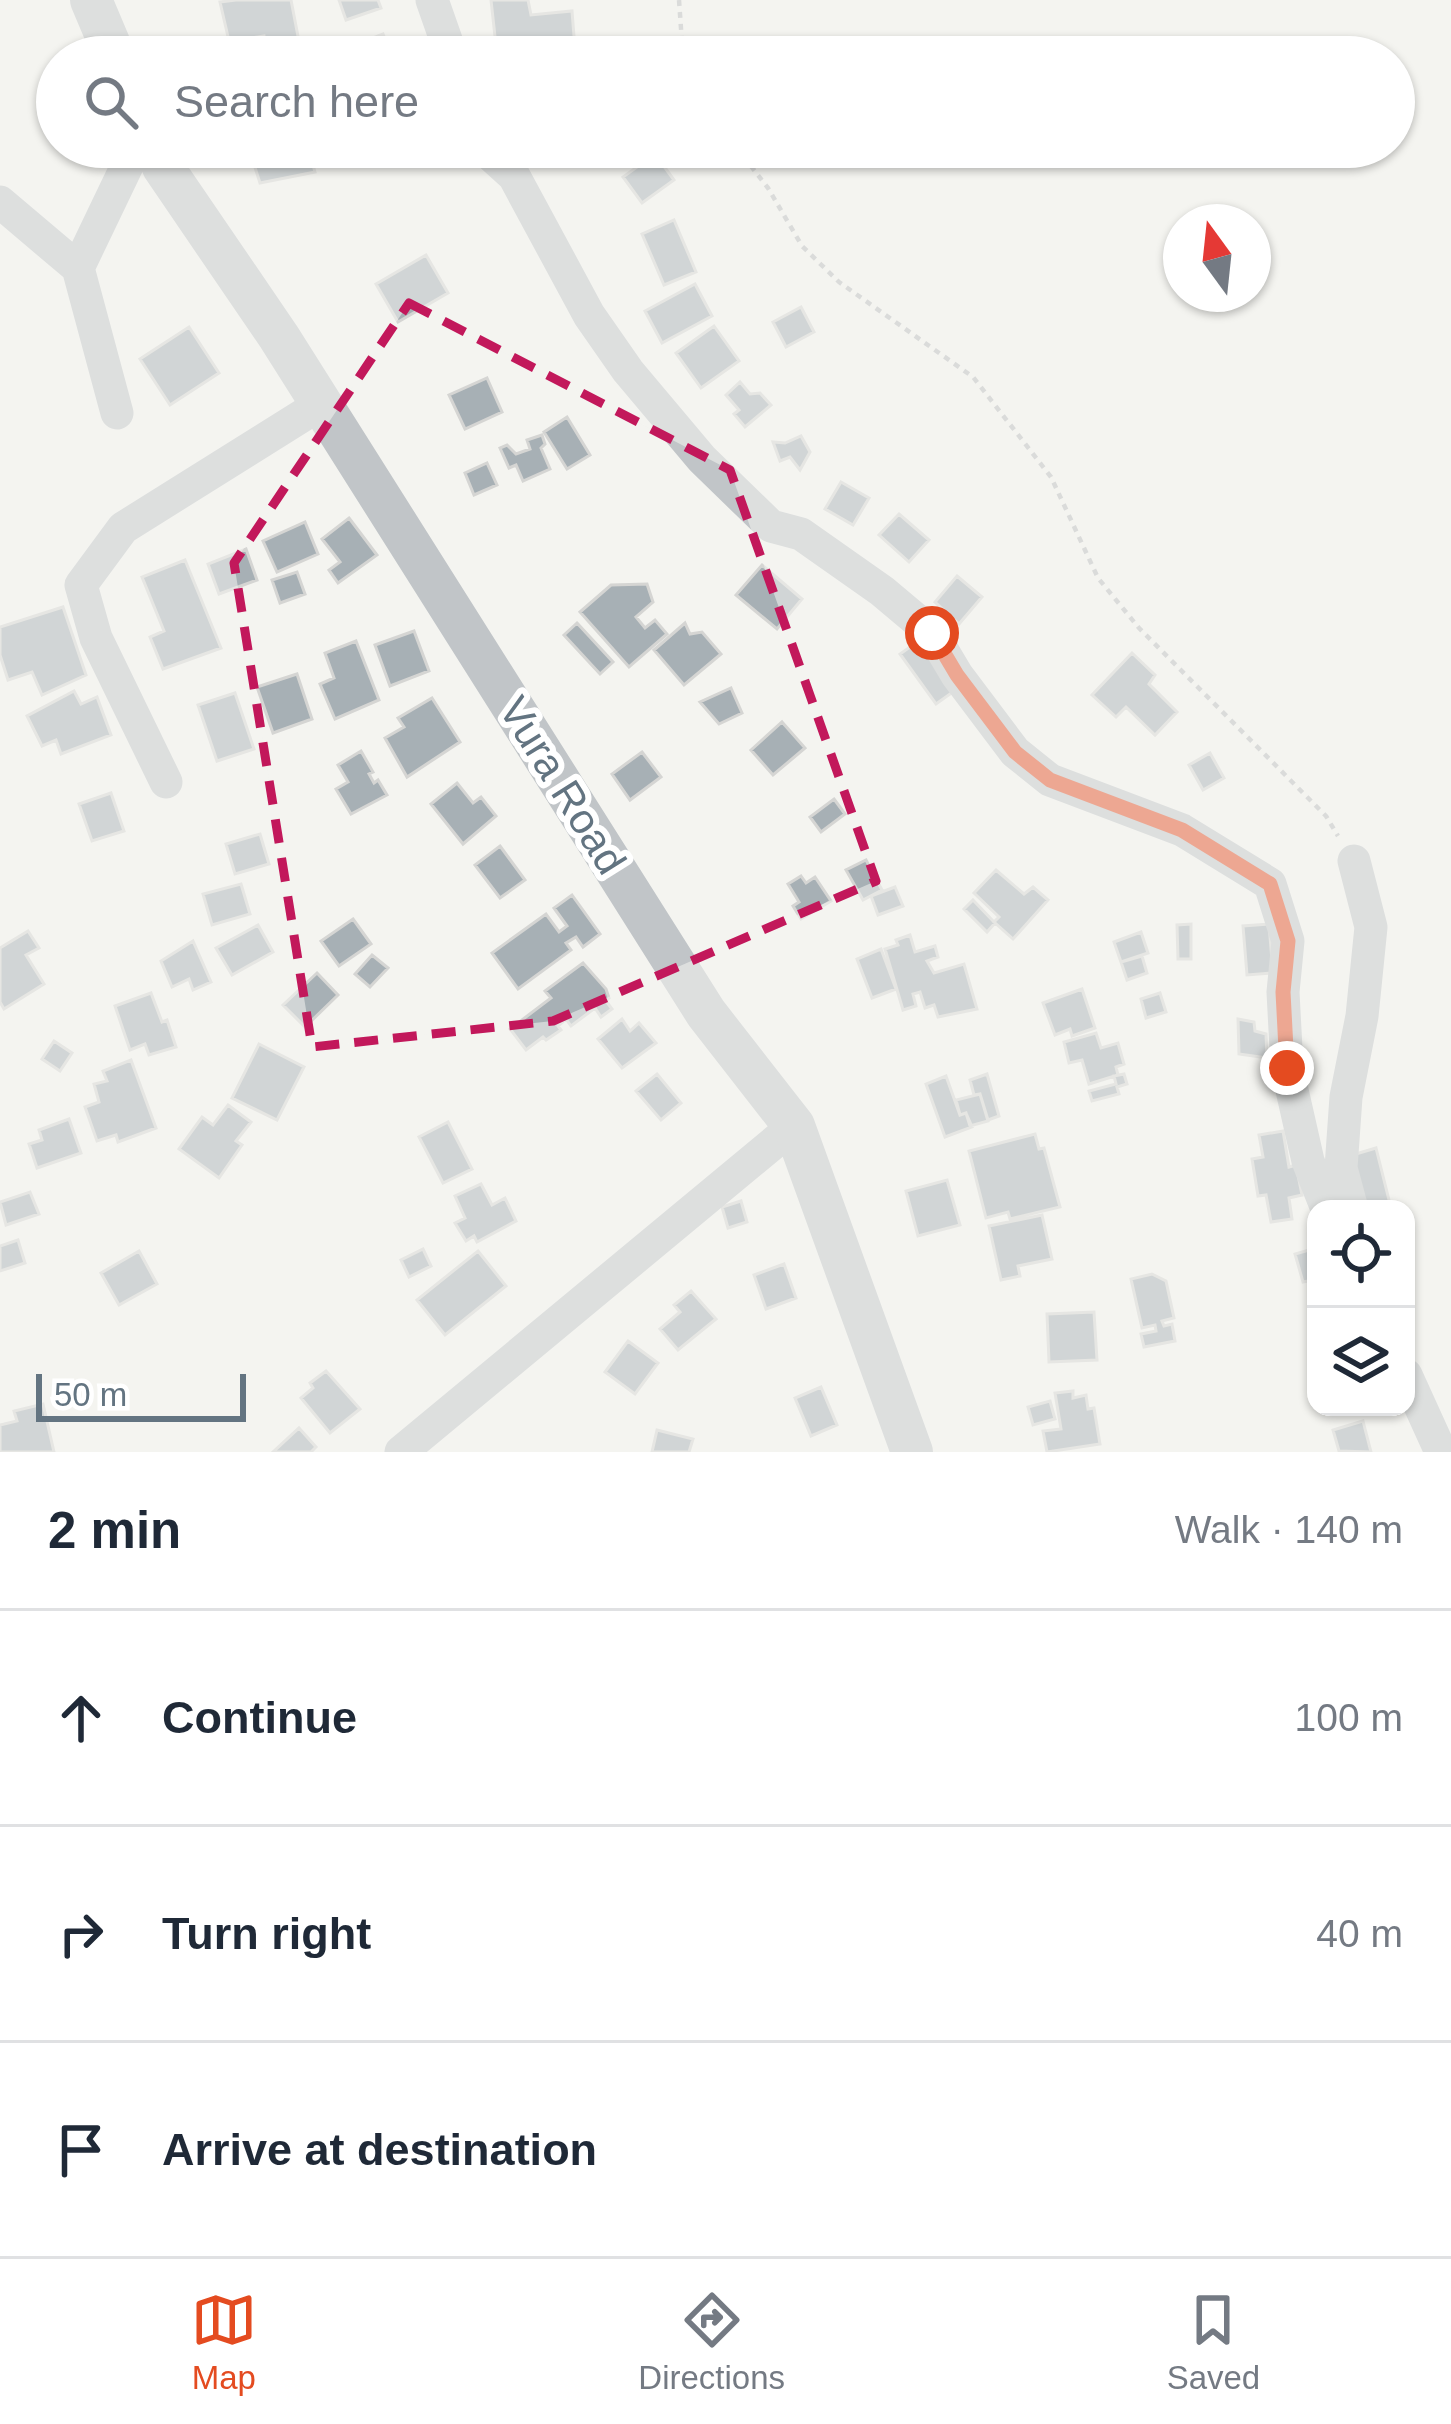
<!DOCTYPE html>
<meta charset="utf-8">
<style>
body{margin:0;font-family:Helvetica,sans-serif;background:#f2f2f3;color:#1f2937}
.controls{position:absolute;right:36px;bottom:36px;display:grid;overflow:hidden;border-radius:24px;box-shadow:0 3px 9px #0004}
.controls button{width:108px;height:108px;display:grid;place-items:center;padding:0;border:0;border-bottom:3px solid #e0e1e3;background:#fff;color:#1f2937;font:60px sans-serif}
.compass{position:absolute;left:1163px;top:204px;width:108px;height:108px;border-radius:50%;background:#fff;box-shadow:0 3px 9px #0004;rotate:345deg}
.scale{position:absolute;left:36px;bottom:30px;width:210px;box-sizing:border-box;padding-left:12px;border:6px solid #637481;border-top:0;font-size:33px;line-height:42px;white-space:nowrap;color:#637481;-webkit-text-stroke:9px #fff;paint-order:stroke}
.stop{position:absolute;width:36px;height:36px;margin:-27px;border:9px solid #e44b20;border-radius:50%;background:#fff}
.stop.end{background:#e44b20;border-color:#fff;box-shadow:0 3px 12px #0008}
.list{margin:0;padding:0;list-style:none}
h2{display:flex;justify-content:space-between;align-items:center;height:156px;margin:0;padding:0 48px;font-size:51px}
h2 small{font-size:39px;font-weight:400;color:#747a83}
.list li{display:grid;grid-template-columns:78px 1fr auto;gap:36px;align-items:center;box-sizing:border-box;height:216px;padding:0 48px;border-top:3px solid #e0e1e3}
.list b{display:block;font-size:45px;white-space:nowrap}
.list em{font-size:39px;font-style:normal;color:#747a83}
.icon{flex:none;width:66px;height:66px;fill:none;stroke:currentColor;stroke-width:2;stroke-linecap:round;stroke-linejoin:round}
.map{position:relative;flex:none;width:1451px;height:1452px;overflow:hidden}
.search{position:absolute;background:#fff;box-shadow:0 3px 9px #0004;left:36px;right:36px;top:36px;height:132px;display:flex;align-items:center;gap:30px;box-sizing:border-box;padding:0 42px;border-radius:66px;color:#747a83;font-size:45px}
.sheet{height:804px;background:#fff}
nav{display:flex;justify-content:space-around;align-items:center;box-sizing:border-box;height:168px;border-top:3px solid #e0e1e3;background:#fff;font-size:33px;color:#747a83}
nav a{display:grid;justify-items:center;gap:6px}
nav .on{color:#e44b20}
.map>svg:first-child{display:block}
.building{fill:#a7b0b5;stroke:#d5d5d3;stroke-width:3}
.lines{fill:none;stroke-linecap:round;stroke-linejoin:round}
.path{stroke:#bbbdbf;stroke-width:4.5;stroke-dasharray:6 6;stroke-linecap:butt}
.minor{stroke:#c1c5c8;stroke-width:33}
.tertiary{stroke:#c1c5c8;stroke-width:42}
.route{stroke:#e44b20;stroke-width:15}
.marked{fill:none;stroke:#c2185b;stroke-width:9;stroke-dasharray:24 15;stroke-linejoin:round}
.labels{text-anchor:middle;stroke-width:12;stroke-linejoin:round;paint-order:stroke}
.street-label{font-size:42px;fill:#637481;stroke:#fff}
</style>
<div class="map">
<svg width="1451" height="1452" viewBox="0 0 1451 1452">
<rect width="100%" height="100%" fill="#f4f4f0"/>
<path class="building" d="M236 0H291L302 57H267L264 36 229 41 220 2Z
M339 0H378L381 8 346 20Z
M491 0H528L531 15 572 11 575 49 497 55Z
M383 34 392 57H354L350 47Z
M308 147 315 172 260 183 250 152 265 147Z
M655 154 674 180 642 203 623 177Z
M674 220 696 272 664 285 642 234Z
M426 255 448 293 398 322 376 284Z
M695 284 712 316 662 343 645 311Z
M801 307 814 332 786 347 773 322Z
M714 326 739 361 701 388 676 353Z
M189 327 219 373 170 405 140 359Z
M487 378 502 412 465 429 449 395Z
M740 382 750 394 760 393 771 405 745 427 734 414 739 410 726 395Z
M567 417 590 455 567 469 544 432Z
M542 435 545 444 541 448 550 469 523 481 516 465 509 468 500 448 507 445 516 454 530 449 527 440Z
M801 436 810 452 800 470 790 457 780 461 773 442 785 443Z
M487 463 497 485 474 495 465 473Z
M841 482 869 498 853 525 825 509Z
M899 514 929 540 909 562 879 535Z
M349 518 377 555 338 583 329 570 340 562 322 539Z
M305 522 318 554 277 572 263 541Z
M246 549 257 580 219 594 208 564Z
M185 560 221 648 163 669 150 637 164 631 142 577Z
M762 565 802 599 777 629 736 595Z
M297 572 305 594 280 603 272 580Z
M957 576 982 597 959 624 935 602Z
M647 584 653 602 636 617 645 628 655 620 667 634 629 667 580 612 611 585Z
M63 607 86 675 42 695 32 672 8 680 0 655V627Z
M577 623 613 662 600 674 564 635Z
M685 623 690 634 702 632 721 654 684 685 654 650Z
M414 631 429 671 390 686 375 645Z
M924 637 960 687 936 704 900 654Z
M356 641 379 700 335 719 320 684 334 678 325 653Z
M1132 653 1155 675 1149 684 1177 712 1155 735 1126 707 1116 717 1092 695Z
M297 674 312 719 273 733 257 687Z
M731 688 742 713 719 724 700 702Z
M74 691 81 704 97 697 111 735 61 754 56 740 42 746 27 716Z
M235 693 254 749 217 761 198 705Z
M432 698 460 742 407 777 385 738 404 727 398 718Z
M782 722 805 748 773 775 751 750Z
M361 751 373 772 369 774 374 783 378 780 387 795 351 814 336 789 348 782 338 765Z
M642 752 661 777 630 800 612 774Z
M1210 753 1224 778 1203 790 1189 765Z
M457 783 473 803 481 797 496 816 463 844 431 804Z
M111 793 124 831 92 841 79 804Z
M834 799 845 814 821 832 810 817Z
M260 834 269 864 235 874 226 844Z
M500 846 525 880 500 898 475 865Z
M866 860 882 890 863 900 846 870Z
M996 870 1024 894 1033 887 1048 900 1013 939 994 922 999 917 974 893Z
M801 876 806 883 815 877 831 901 801 919 793 906 799 902 788 884Z
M241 884 250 914 212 925 203 894Z
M895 887 903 906 878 915 871 896Z
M572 895 600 934 583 947 576 937 566 943 571 950 518 989 492 953 546 914 559 932 567 926 554 908Z
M973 900 995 923 987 932 964 909Z
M353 919 371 944 339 966 321 941Z
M1191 924V959H1178L1177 925Z
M1269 924 1273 973 1247 975 1243 926Z
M258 925 273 952 232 975 216 948Z
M28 931 39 948 26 955 44 984 4 1009 0 1002V948Z
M1141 932 1148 953 1121 962 1114 942Z
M910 935 915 952 935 946 938 957 927 961 934 973 964 964 977 1009 938 1017 934 1005 925 1008 920 992 913 994 916 1006 903 1010 885 949 898 945 896 940Z
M193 941 211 982 193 990 189 979 172 987 161 961Z
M881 949 896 989 872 998 857 959Z
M372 955 388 968 370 987 355 974Z
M1142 956 1147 973 1127 980 1121 962Z
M583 963 606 989 609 998 606 1001 612 1009 601 1017 595 1008 571 1026 566 1019 558 1026 561 1030 546 1040 543 1037 526 1050 510 1029 551 998 545 991Z
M317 973 338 995 305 1027 283 1005Z
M1082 989 1095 1028 1072 1036 1070 1029 1055 1035 1043 1003Z
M151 993 162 1022 167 1020 176 1047 149 1055 145 1044 130 1050 115 1006Z
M1160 993 1166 1012 1146 1018 1141 999Z
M622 1019 630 1031 639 1023 656 1043 622 1068 598 1039Z
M1238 1019 1254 1022 1255 1031 1266 1034 1267 1058 1239 1054Z
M1096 1033 1101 1048 1118 1043 1124 1064 1116 1067 1118 1075 1089 1084 1082 1060 1069 1063 1064 1042Z
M54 1041 72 1053 60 1071 42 1059Z
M259 1044 304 1067 277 1120 232 1098Z
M131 1060 156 1128 118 1142 116 1135 97 1141 85 1107 99 1102 94 1084 107 1081 103 1071Z
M657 1074 681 1103 661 1120 636 1091Z
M987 1074 999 1116 988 1120 980 1094 974 1095 970 1080Z
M1124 1074 1127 1084 1117 1087 1119 1094 1092 1101 1089 1091 1116 1084 1114 1076Z
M946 1076 960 1115 966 1113 972 1127 945 1137 926 1084Z
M980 1094 988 1121 970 1126 966 1113 960 1115 956 1100Z
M228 1105 251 1122 236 1141 242 1145 219 1178 179 1149 202 1117 213 1125Z
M69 1119 81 1153 37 1168 29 1144 42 1140 39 1130Z
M448 1122 472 1169 443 1183 419 1137Z
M1283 1131 1289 1167 1296 1165 1302 1195 1289 1198 1292 1219 1271 1222 1266 1195 1258 1196 1252 1159 1263 1157 1259 1135Z
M1035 1134 1039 1149 1044 1148 1060 1207 1010 1219 1008 1212 986 1218 969 1151Z
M1376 1148 1390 1204 1363 1209 1349 1156Z
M947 1180 960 1225 918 1236 906 1191Z
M481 1184 492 1205 505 1198 516 1221 477 1242 474 1236 466 1241 455 1223 465 1218 455 1196Z
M30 1192 39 1214 6 1225 0 1202Z
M741 1201 747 1222 728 1228 722 1207Z
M1042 1215 1052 1259 1018 1266 1020 1276 1001 1280 989 1226Z
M18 1240 25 1263 0 1271V1246Z
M1316 1248V1292L1313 1280 1303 1282 1295 1254Z
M423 1249 431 1266 409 1277 401 1260Z
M139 1251 157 1284 119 1305 101 1273Z
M478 1251 506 1286 445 1335 417 1300Z
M784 1264 796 1298 766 1309 754 1275Z
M1152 1274 1166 1281 1174 1318 1162 1321 1164 1326 1172 1324 1175 1341 1144 1347 1141 1334 1156 1331 1155 1325 1142 1328 1131 1279Z
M691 1291 716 1319 678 1350 660 1329 680 1312 674 1305Z
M1094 1312 1097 1360 1049 1362 1047 1314Z
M628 1341 658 1363 635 1394 605 1372Z
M326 1371 360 1409 330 1433 301 1398 313 1388 310 1383Z
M821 1387 837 1425 811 1436 795 1398Z
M1073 1391V1398L1086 1395 1088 1409 1094 1408 1100 1444 1047 1452 1043 1431 1061 1429 1055 1393Z
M1050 1401 1055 1419 1033 1425 1028 1407Z
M43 1404 54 1452H0V1425L17 1421 14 1411Z
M1363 1421 1371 1452 1339 1451 1333 1430Z
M299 1428 316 1447 311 1452H273Z
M657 1430 693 1439 689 1452H652Z"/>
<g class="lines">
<path class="path" d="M679 0 683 57
M736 147 768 188 802 246 839 282 973 377 1051 477 1098 578 1139 628 1326 816 1338 836"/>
<path class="minor" d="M432 0 452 57
M482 147 514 176 589 315 628 371 702 459 771 526 801 534 882 591 932 633 957 675 1015 752 1050 780 1182 830 1270 884 1288 941 1283 992 1287 1068 1308 1161 1327 1209
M0 202 78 268 117 413
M78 268 136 147
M166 782 96 638 81 585 123 528 321 404
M1352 1209 1341 1168 1346 1097 1362 1016 1371 927 1354 861
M1406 1375 1441 1452
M401 1452 794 1126"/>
<path class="tertiary" d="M91 0 115 57
M154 147 163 167 279 337 706 1013 794 1126 912 1452"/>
</g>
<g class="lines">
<path class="route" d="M932 633 957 675 1015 752 1050 780 1182 830 1270 884 1288 941 1283 992 1287 1068"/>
</g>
<path d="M0 0H1451V1452H0ZM409 303 730 470 876 881 553 1021 312 1047 234 563Z" fill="#f4f4f0" fill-opacity=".55" fill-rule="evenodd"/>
<path class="marked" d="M409 303 730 470 876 881 553 1021 312 1047 234 563Z"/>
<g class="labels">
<g class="street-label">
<text transform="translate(563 785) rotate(58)" y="15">Vura Road</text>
</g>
</g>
</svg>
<div class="controls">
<button><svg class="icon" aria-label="locate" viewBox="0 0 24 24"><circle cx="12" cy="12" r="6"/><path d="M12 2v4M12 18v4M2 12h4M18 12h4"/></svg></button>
<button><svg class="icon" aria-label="layers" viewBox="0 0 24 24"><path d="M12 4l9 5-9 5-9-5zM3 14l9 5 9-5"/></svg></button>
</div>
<svg class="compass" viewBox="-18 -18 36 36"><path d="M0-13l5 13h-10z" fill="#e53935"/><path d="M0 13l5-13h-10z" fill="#747a83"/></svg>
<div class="scale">50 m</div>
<div class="stop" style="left:932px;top:633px"></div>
<div class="stop end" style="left:1287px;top:1068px"></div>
<div class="search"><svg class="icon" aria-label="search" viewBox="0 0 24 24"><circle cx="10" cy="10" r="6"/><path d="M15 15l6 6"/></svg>Search here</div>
</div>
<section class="sheet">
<h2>2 min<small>Walk · 140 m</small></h2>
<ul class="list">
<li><svg class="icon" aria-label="ahead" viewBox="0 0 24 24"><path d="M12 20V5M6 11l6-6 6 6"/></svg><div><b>Continue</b></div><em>100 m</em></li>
<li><svg class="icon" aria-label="right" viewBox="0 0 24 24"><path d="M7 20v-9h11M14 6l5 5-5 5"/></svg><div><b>Turn right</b></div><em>40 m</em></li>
<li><svg class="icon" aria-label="arrive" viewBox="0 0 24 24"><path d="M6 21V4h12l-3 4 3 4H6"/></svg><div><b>Arrive at destination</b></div></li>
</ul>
</section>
<nav>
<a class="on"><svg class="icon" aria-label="map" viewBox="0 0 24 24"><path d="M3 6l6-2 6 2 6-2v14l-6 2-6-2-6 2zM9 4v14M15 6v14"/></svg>Map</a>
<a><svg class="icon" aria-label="directions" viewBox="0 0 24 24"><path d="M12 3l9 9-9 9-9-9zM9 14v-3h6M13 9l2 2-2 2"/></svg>Directions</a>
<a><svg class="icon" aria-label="saved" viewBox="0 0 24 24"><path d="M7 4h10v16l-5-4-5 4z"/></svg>Saved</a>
</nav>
